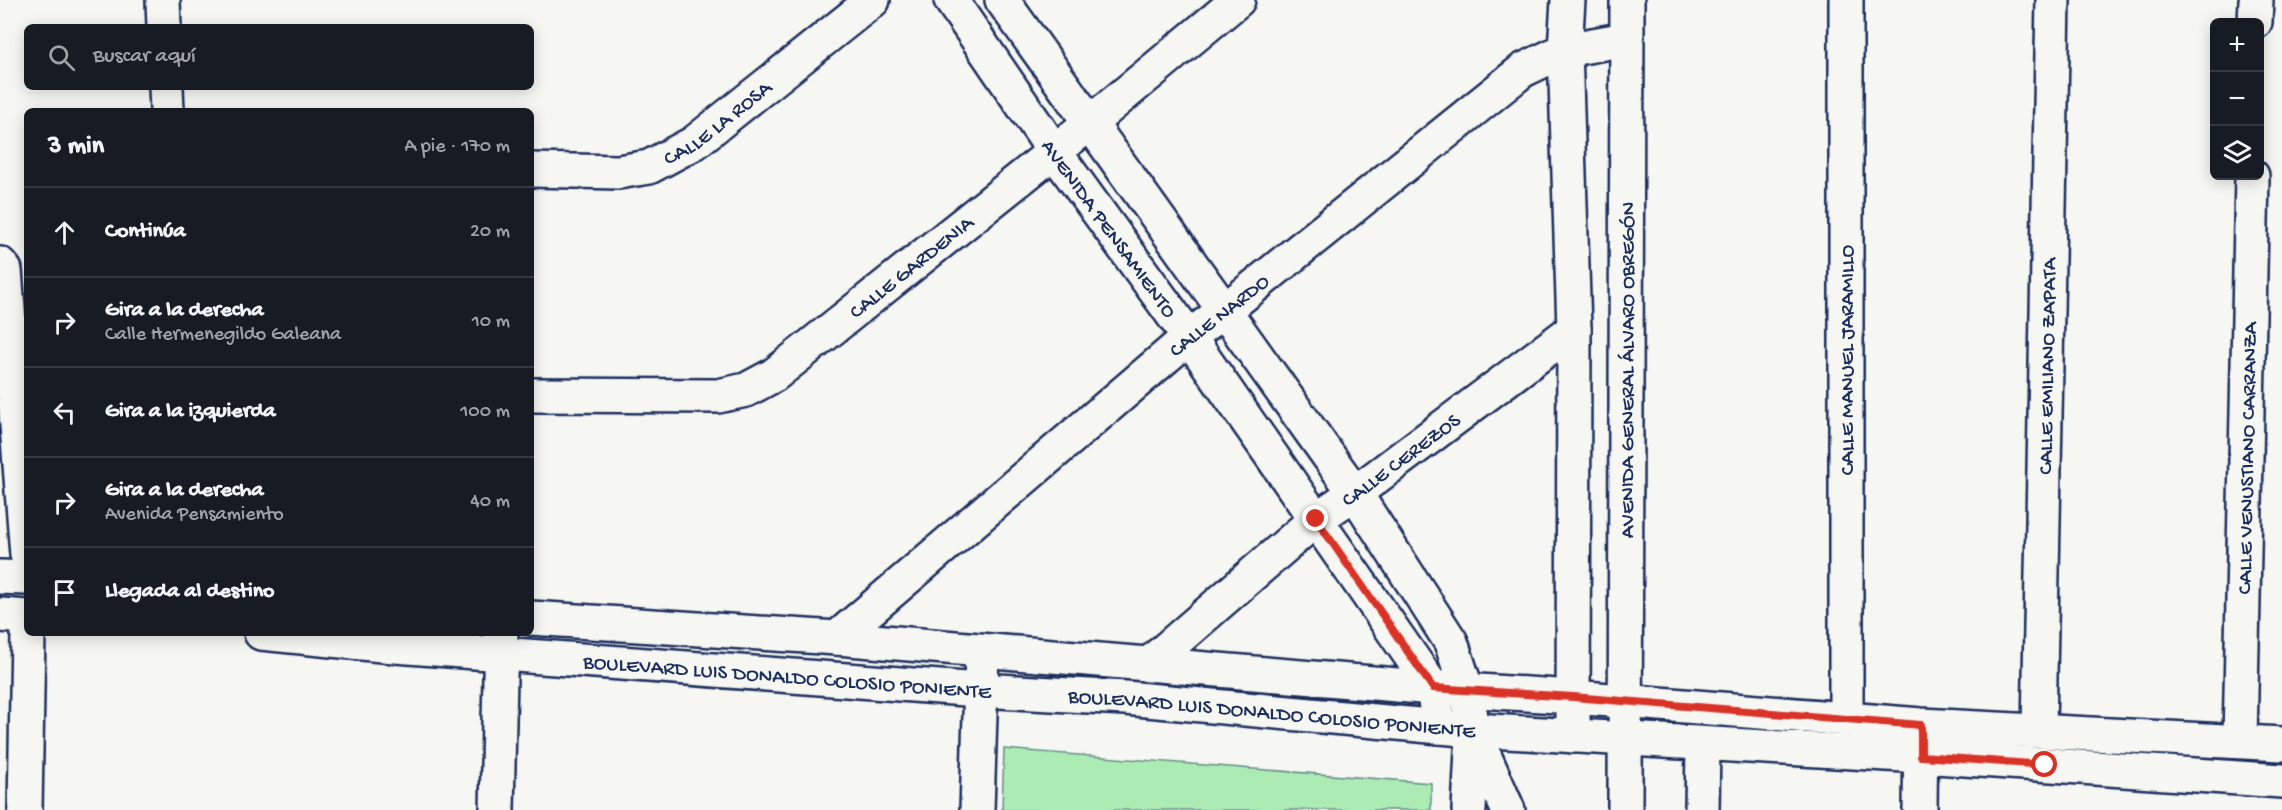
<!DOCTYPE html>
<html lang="es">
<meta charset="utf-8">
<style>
body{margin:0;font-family:"Gochi Hand",sans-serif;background:#20242c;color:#f1f3f6}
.controls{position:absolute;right:18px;top:18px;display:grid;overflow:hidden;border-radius:9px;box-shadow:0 3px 15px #0003}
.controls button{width:54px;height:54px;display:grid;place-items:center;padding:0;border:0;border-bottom:2px solid #363941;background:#171b24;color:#f1f3f6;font:30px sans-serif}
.stop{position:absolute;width:18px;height:18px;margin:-14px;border:4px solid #d93025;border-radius:50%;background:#fff}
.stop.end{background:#d93025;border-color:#fff;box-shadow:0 2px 6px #0008}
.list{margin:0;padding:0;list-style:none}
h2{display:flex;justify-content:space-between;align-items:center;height:78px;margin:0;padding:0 24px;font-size:26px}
h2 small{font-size:20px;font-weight:400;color:#9ea1a6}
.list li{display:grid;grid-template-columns:39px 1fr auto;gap:18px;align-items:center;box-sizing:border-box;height:90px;padding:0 24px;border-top:2px solid #363941}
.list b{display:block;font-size:22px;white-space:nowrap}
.list p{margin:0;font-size:20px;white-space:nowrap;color:#9ea1a6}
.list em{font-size:20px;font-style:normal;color:#9ea1a6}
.icon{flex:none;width:33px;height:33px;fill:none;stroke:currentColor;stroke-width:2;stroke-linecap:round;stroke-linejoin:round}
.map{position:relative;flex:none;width:2282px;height:810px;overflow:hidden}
.search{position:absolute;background:#171b24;box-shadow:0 3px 15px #0003;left:24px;top:24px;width:510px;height:66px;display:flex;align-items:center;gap:15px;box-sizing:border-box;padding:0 21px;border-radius:9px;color:#9ea1a6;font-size:22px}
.panel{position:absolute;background:#171b24;box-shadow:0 3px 15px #0003;left:24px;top:108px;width:510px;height:528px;border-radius:9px}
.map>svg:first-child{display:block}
.green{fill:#acecb4;stroke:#648e89;stroke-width:1.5}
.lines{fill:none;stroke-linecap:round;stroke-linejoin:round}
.minor-casing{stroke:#1b2f5e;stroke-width:38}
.major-casing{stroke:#1b2f5e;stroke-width:38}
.minor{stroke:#f6f6f2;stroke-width:33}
.major{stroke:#f6f6f2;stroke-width:33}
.route{stroke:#d93025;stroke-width:8}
.labels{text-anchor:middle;stroke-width:5;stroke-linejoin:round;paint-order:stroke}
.street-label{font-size:21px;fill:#1b2f5e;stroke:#f6f6f2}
</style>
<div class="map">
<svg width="2282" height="810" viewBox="0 0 2282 810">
<rect width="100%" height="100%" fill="#f6f6f2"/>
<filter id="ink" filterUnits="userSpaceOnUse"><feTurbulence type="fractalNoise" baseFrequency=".0167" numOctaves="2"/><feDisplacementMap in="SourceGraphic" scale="12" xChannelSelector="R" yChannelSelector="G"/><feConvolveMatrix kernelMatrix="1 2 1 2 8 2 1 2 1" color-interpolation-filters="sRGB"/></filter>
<g filter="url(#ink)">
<path class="green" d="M1004 749 1431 783V810H1002Z"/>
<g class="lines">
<defs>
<g id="minor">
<path d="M163 0 164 27"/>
<path id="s1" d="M951 0 1054 151 1189 337 1433 688 1439 727"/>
<path d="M1002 0 1355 493 1451 642 1467 691 1473 730 1469 810"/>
<path d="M1568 0 1565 50 1574 329 1573 736"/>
<path d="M2255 22 2256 0"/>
<path d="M166 87 167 111"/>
<path id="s2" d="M531 170 618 172 649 167 694 143 873 0"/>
<path d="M0 264 5 270 27 555"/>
<path id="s3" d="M531 395 718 396 746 390 774 375 1090 123 1238 0"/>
<path id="s4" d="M837 638 1189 337 1225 310 1523 70 1565 50 1626 39"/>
<path id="s5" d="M1148 665 1316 519 1355 493 1574 329"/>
<path d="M1846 719V0"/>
<path id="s6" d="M2039 730 2053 0"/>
<path d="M1476 737 1508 810"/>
<path id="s7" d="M2240 740 2252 176"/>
<path d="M25 810 28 633"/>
<path d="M497 810 501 633"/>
<path d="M977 810 982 651"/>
<path id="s8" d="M1625 810 1627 0"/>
<path d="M1702 810 1703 744"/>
<path d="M1920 810 1921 727"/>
</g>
<g id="major">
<path d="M0 577 27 578"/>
<path d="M0 615 27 617"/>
<path d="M531 618 837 638 1433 688 1573 697 1921 725 2282 744"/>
<path id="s9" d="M261 633 382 645 979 690 1125 698 1473 730 1921 756 2282 781"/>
</g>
</defs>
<use href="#minor" class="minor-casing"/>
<use href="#major" class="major-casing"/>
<use href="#minor" class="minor"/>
<use href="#major" class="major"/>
</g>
</g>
<g class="lines" filter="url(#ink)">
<path class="route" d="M1316 519 1433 688 1573 697 1921 725V756L2045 765"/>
</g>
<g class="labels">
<g class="street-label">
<text dy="7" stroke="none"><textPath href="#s2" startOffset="200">CALLE LA ROSA</textPath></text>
<text dy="7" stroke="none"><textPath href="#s1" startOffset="278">AVENIDA PENSAMIENTO</textPath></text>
<text dy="7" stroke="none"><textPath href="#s3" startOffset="422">CALLE GARDENIA</textPath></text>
<text dy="7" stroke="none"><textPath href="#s4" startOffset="500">CALLE NARDO</textPath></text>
<text transform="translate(1846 360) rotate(-90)" y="7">CALLE MANUEL JARAMILLO</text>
<text dy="7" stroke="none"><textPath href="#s6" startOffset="364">CALLE EMILIANO ZAPATA</textPath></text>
<text dy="7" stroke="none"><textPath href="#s8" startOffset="440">AVENIDA GENERAL ÁLVARO OBREGÓN</textPath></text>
<text dy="7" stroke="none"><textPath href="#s7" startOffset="282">CALLE VENUSTIANO CARRANZA</textPath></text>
<text dy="7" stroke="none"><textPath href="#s5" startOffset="326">CALLE CEREZOS</textPath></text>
<text dy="7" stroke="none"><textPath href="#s9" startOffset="528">BOULEVARD LUIS DONALDO COLOSIO PONIENTE</textPath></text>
<text dy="7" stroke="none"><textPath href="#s9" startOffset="1014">BOULEVARD LUIS DONALDO COLOSIO PONIENTE</textPath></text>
</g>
</g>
</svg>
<div class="controls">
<button>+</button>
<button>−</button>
<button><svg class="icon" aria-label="layers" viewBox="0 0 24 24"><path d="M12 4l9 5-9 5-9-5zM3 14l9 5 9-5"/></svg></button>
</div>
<div class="stop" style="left:2045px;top:765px"></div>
<div class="stop end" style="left:1316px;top:519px"></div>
<div class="search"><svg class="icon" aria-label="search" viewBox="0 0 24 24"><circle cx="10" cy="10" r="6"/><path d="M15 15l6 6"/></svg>Buscar aquí</div>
<section class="panel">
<h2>3 min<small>A pie · 170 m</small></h2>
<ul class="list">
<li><svg class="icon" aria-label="ahead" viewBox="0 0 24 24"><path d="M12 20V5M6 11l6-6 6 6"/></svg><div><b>Continúa</b></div><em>20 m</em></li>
<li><svg class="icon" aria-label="right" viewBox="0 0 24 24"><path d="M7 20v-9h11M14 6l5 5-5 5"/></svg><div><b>Gira a la derecha</b><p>Calle Hermenegildo Galeana</p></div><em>10 m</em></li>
<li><svg class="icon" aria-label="left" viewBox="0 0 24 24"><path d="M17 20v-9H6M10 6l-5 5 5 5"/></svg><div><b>Gira a la izquierda</b></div><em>100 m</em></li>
<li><svg class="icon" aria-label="right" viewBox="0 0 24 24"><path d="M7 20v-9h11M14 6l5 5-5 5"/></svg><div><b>Gira a la derecha</b><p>Avenida Pensamiento</p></div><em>40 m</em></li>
<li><svg class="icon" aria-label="arrive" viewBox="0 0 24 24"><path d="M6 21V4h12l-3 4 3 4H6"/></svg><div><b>Llegada al destino</b></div></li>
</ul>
</section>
</div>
